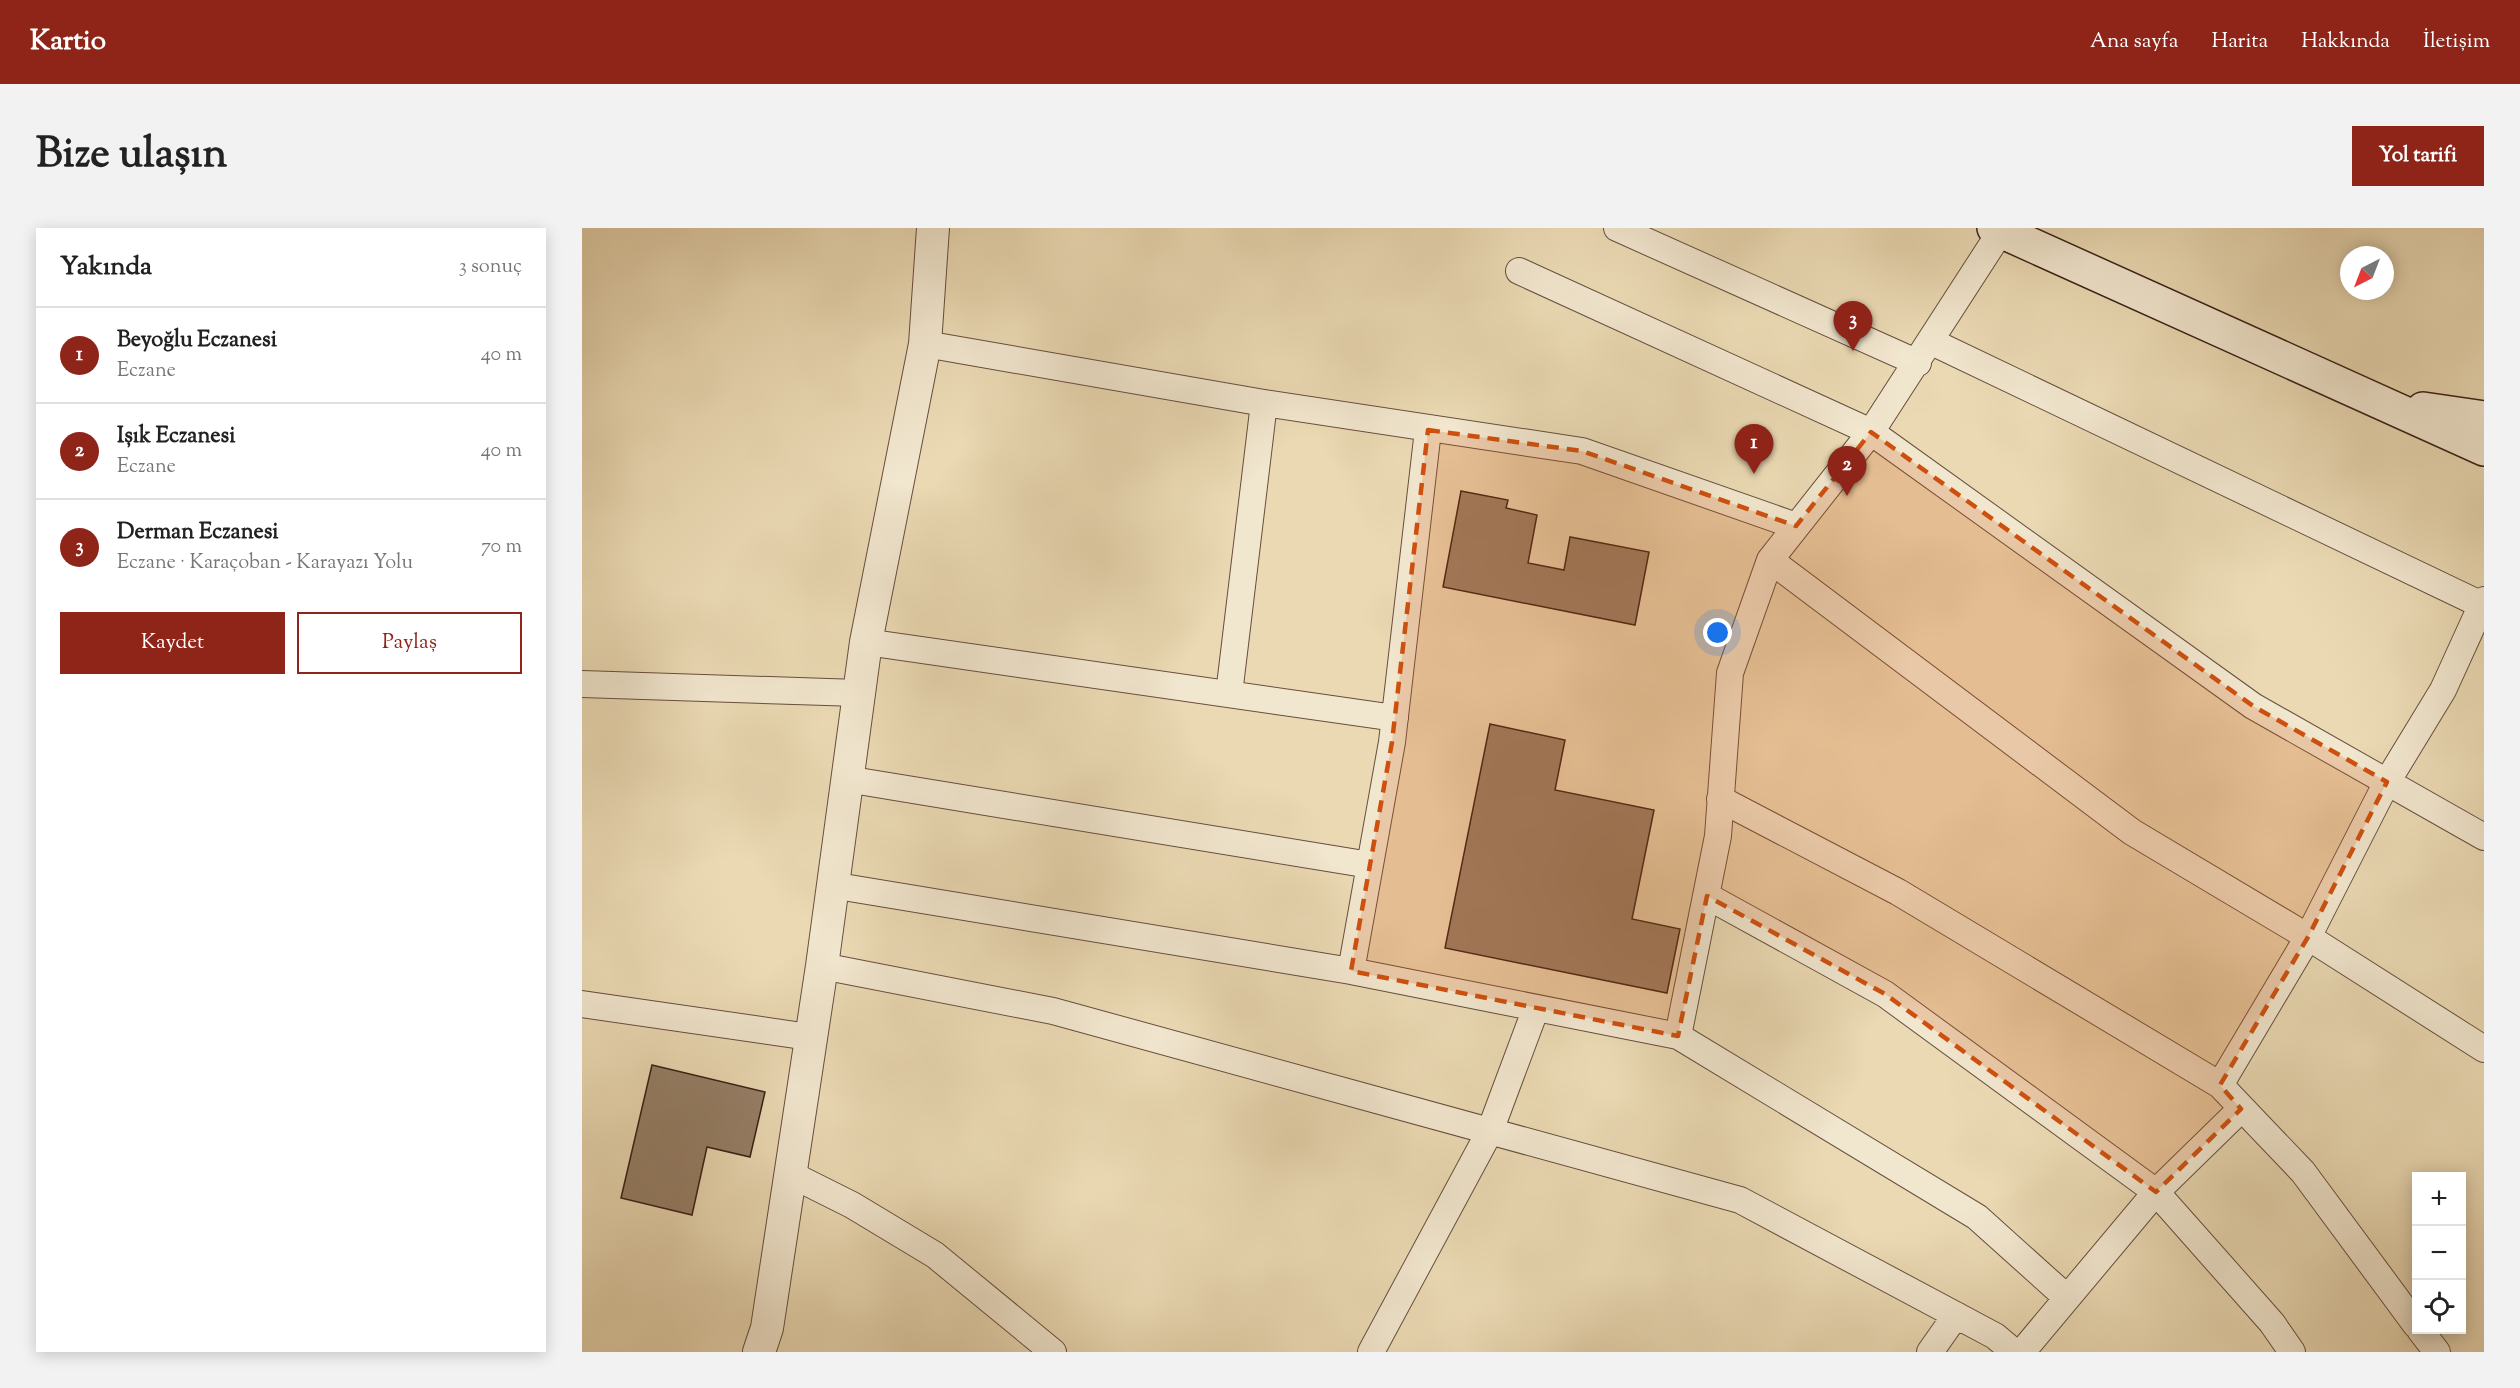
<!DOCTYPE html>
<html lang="tr">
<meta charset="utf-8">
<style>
body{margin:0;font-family:"Sorts Mill Goudy",serif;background:#f2f2f2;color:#222}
.controls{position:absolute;right:18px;bottom:18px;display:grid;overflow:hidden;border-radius:0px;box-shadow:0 3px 15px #0003}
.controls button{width:54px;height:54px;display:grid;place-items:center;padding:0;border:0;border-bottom:2px solid #e0e0e0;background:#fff;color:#222;font:30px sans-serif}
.compass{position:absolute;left:1758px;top:18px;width:54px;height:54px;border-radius:50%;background:#fff;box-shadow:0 3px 15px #0003;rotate:222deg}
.you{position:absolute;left:1136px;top:405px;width:21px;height:21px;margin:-15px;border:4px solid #fff;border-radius:50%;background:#1a73e8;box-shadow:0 0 0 9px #1a73e833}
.badge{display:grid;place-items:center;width:39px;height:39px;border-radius:50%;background:#8f2418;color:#fff;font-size:20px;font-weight:700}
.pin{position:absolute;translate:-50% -50px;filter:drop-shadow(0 2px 3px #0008)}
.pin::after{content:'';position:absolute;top:32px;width:21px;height:18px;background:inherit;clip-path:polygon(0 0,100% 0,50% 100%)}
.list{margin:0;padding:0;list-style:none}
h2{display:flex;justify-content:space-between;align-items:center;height:78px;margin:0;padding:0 24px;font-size:26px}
h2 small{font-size:20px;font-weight:400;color:#767676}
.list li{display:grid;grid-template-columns:39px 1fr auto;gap:18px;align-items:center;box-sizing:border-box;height:96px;padding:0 24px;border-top:2px solid #e0e0e0}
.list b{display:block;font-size:22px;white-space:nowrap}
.list p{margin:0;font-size:20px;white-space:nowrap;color:#767676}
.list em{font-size:20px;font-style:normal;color:#767676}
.actions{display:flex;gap:12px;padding:18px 24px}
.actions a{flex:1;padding:14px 0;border:2px solid #8f2418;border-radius:0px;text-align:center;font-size:21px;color:#8f2418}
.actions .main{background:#8f2418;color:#fff}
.icon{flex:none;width:33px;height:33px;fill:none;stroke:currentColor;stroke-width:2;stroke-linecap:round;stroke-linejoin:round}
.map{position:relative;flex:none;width:1902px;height:1124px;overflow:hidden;border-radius:0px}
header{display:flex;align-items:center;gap:36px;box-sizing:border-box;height:84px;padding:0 30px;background:#8f2418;color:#fff}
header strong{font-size:28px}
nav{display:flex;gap:33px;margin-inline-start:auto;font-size:21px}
.intro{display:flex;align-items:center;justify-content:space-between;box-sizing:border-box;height:144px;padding:0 36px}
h1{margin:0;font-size:42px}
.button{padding:15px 27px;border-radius:0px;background:#8f2418;color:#fff;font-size:21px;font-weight:700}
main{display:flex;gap:36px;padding:0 36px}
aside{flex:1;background:#fff;border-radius:0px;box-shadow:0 3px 15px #0003}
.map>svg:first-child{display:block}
.building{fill:#968068;stroke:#3b2016;stroke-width:1.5}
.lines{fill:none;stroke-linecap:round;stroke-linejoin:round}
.minor-casing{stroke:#674e3d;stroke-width:28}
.tertiary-casing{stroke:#674e3d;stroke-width:34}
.secondary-casing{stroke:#3b2016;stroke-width:36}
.minor{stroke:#f1e6ce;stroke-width:26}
.tertiary{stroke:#f1e6ce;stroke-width:32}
.secondary{stroke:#f1e6ce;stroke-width:33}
.marked{fill:#ce500e;fill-opacity:0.2;stroke:#ce500e;stroke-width:4.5;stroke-dasharray:12 8;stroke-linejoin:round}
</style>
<header>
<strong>Kartio</strong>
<nav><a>Ana sayfa</a><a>Harita</a><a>Hakkında</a><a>İletişim</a></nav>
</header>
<div class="intro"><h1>Bize ulaşın</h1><a class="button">Yol tarifi</a></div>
<main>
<aside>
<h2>Yakında<small>3 sonuç</small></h2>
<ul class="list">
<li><span class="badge">1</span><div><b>Beyoğlu Eczanesi</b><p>Eczane</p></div><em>40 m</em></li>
<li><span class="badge">2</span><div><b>Işık Eczanesi</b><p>Eczane</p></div><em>40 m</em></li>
<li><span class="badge">3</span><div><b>Derman Eczanesi</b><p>Eczane · Karaçoban - Karayazı Yolu</p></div><em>70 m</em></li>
</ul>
<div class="actions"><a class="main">Kaydet</a><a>Paylaş</a></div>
</aside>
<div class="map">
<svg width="1902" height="1124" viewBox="0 0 1902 1124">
<rect width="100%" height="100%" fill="#ead9b3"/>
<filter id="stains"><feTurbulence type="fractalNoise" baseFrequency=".00333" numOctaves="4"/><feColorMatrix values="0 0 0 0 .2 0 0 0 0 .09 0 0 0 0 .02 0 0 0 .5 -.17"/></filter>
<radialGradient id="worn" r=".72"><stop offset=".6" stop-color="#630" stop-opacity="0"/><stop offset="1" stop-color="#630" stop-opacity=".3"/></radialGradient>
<path class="building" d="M879 263 926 272 924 280 955 287 946 335 982 342 988 309 1067 324 1053 397 861 359Z
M908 496 983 512 973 562 1072 582 1050 691 1098 701 1085 765 863 720Z
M70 837 183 864 168 929 125 919 110 987 39 970Z"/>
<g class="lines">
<defs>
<path id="minor" d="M1035 0 1336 135
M937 43 1289 204 1671 478 1902 609
M1350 114 1902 378
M343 116 682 175 1000 223 1214 298
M1188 332 1550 604 1726 709 1902 821
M284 414 813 490
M0 456 276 465
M647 466 682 175
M264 551 788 637
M1138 571 1316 664 1638 857 1721 944 1834 1097
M249 657 769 743 1096 808 1395 989 1484 1069
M1125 668 1303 766 1574 964 1690 1095 1710 1124
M240 738 471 783 1158 972 1413 1108 1432 1124
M769 743 810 514 846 202
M0 776 227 809
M1096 808 1136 608 1148 445 1188 332 1289 204 1419 3
M1638 857 1726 709 1805 554 1861 462 1902 372
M208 946 270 977 353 1027 471 1124
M1838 1102 1855 1124
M789 1124 908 903 954 780
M1348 1124 1374 1087
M1440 1124 1574 964 1659 881"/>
<path id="tertiary" d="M177 1124 185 1100 240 738 284 414 343 116 351 0"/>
<path id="secondary" d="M1412 0 1902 221
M1841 181 1902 190"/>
</defs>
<use href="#minor" class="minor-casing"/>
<use href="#tertiary" class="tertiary-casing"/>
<use href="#secondary" class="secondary-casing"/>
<use href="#minor" class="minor"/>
<use href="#tertiary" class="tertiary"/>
<use href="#secondary" class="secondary"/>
</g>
<path class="marked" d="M846 202 1000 223 1214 298 1289 204 1671 478 1805 554 1726 709 1638 857 1659 881 1574 964 1303 766 1125 668 1096 808 769 743 810 514Z"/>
<rect width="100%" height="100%" filter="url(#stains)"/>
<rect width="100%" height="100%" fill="url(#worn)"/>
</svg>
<div class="controls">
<button>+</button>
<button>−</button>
<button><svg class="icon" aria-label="locate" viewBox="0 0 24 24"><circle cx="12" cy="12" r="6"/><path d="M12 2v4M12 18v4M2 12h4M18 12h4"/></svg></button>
</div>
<svg class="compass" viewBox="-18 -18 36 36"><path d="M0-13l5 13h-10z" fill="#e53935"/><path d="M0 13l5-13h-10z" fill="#767676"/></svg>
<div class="you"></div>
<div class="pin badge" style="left:1172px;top:246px">1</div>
<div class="pin badge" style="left:1265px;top:268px">2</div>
<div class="pin badge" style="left:1271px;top:123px">3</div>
</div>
</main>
